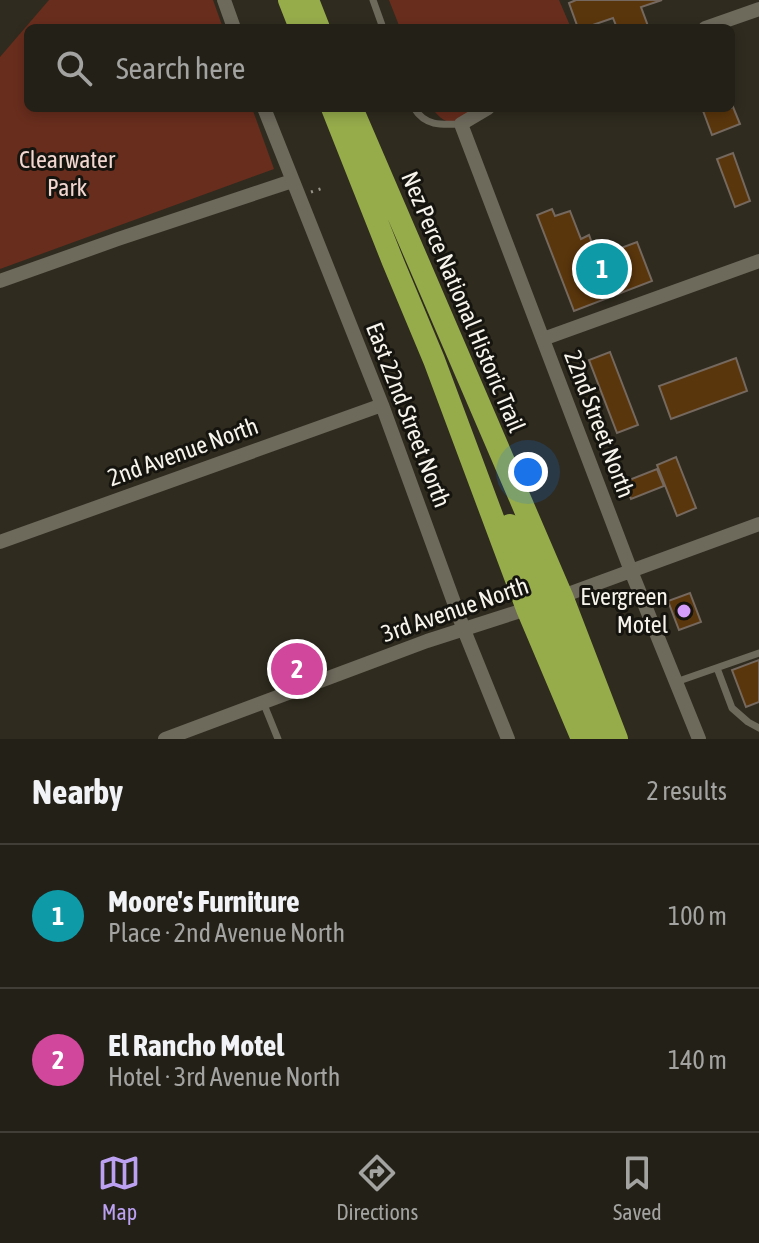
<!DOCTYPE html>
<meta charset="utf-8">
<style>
body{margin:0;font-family:"Asap Condensed",sans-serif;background:#2f2d24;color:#f1f3f6}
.you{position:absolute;left:528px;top:472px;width:28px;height:28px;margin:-20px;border:6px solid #fff;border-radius:50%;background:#1a73e8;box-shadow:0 0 0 12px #1a73e833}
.badge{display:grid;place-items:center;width:52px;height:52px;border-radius:50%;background:#bca0f2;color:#fff;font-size:26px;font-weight:700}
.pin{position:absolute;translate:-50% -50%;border:4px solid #fff;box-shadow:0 2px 8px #0006}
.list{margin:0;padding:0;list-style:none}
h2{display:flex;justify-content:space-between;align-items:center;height:104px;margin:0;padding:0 32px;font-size:34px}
h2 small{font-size:26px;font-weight:400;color:#a3a3a1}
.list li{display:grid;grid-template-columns:52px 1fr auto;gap:24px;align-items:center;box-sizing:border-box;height:144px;padding:0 32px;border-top:2px solid #403e36}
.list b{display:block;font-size:30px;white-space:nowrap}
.list p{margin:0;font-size:26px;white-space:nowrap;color:#a3a3a1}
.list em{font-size:26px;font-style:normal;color:#a3a3a1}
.icon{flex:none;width:44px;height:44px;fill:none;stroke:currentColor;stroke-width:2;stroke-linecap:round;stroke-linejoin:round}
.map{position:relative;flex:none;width:759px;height:739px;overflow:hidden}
.search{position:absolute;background:#232017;box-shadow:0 4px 12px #0003;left:24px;right:24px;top:24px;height:88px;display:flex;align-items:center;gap:20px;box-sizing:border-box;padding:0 28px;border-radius:12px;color:#a3a3a1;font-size:30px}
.sheet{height:392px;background:#232017}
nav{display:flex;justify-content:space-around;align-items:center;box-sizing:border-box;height:112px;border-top:2px solid #403e36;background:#232017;font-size:22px;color:#a3a3a1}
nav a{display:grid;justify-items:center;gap:4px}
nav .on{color:#bca0f2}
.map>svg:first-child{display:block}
.green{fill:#682d1d}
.building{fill:#5a360c;stroke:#75695f;stroke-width:2}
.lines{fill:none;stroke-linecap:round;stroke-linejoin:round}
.path{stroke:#97948a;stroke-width:3;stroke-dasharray:2 6;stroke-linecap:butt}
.service{stroke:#6d695b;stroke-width:7}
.minor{stroke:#6d695b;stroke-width:14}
.trunk{stroke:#96ac4b;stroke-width:22}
.poi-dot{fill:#d49cfb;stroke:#16140e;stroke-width:3}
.labels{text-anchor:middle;stroke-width:6;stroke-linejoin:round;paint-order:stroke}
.park-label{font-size:24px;fill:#f1d7d0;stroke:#16140e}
.street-label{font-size:24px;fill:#f6f4ec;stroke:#16140e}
.poi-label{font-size:24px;fill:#f6f4ec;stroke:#16140e;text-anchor:end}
</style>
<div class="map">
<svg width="759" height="739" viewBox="0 0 759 739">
<rect width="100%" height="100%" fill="#2f2b1f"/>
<path class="green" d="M49 0H213L223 28H28V108H252L274 169 0 269V57Z
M389 0H559L571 28H400Z
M432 108H490C468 120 450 134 432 108Z"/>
<path class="building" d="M576 0H662L641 7 648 26 644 28H617L613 18 584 28H578L569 3Z
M731 102 740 124 712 135 702 108H731Z
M733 153 750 201 735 207 717 159Z
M552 209 555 216 570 211 581 239 589 235 597 257 637 242 652 281 574 311 537 215Z
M610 352 638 425 617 433 589 360Z
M736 358 747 391 671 419 659 386Z
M676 457 696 508 677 516 657 465Z
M657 469 664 486 631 499 624 482Z
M690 593 701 622 679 630 668 601Z
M759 660V702L746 707 732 670Z"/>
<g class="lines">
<path class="path" d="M311 192 326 187"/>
<path class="service" d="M373 0 383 28
M414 108C425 126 441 125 460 124
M717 668 732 708 748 722 759 728
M676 682 759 653
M263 702 278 739"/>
<path class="minor" d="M224 0 234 28
M705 28 759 9
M264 108 382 405 464 630 508 739
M488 108 461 124 631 571 699 739
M0 281 118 239 292 181
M543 339 759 261
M0 542 382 405
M557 598 759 524
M165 739 427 641 533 607"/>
<path class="trunk" d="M289 0 300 28
M308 0 319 28
M332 108 393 262 434 360 527 609 582 739
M352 108 562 596 617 739
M510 525 537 583 590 718 606 739"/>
</g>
<circle class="poi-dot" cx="684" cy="611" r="8"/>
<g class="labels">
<g class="park-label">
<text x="67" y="168">Clearwater<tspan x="67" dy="28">Park</tspan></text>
</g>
<g class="street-label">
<text transform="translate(463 302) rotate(67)" y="8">Nez Perce National Historic Trail</text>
<text transform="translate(408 415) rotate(69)" y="8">East 22nd Street North</text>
<text transform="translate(599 424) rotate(69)" y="8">22nd Street North</text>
<text transform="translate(183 452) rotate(-20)" y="8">2nd Avenue North</text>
<text transform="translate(455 610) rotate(-19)" y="8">3rd Avenue North</text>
</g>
<g class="poi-label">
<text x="668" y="605">Evergreen<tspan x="668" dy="28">Motel</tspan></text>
</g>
</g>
</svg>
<div class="you"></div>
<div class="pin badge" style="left:602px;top:269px;background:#0f9aa8">1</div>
<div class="pin badge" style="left:297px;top:669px;background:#d1479c">2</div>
<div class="search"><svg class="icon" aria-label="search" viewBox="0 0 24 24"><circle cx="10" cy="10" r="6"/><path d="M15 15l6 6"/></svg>Search here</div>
</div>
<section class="sheet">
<h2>Nearby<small>2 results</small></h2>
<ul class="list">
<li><span class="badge" style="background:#0f9aa8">1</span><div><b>Moore's Furniture</b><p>Place · 2nd Avenue North</p></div><em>100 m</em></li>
<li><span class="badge" style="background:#d1479c">2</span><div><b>El Rancho Motel</b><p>Hotel · 3rd Avenue North</p></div><em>140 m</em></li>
</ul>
</section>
<nav>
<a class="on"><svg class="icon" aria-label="map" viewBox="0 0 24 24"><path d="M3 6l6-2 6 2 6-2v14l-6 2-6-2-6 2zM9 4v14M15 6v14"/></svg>Map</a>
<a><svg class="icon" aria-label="directions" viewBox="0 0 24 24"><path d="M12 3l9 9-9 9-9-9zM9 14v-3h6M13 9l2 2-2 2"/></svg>Directions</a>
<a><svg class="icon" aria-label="saved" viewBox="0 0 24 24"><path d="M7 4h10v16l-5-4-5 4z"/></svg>Saved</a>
</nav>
